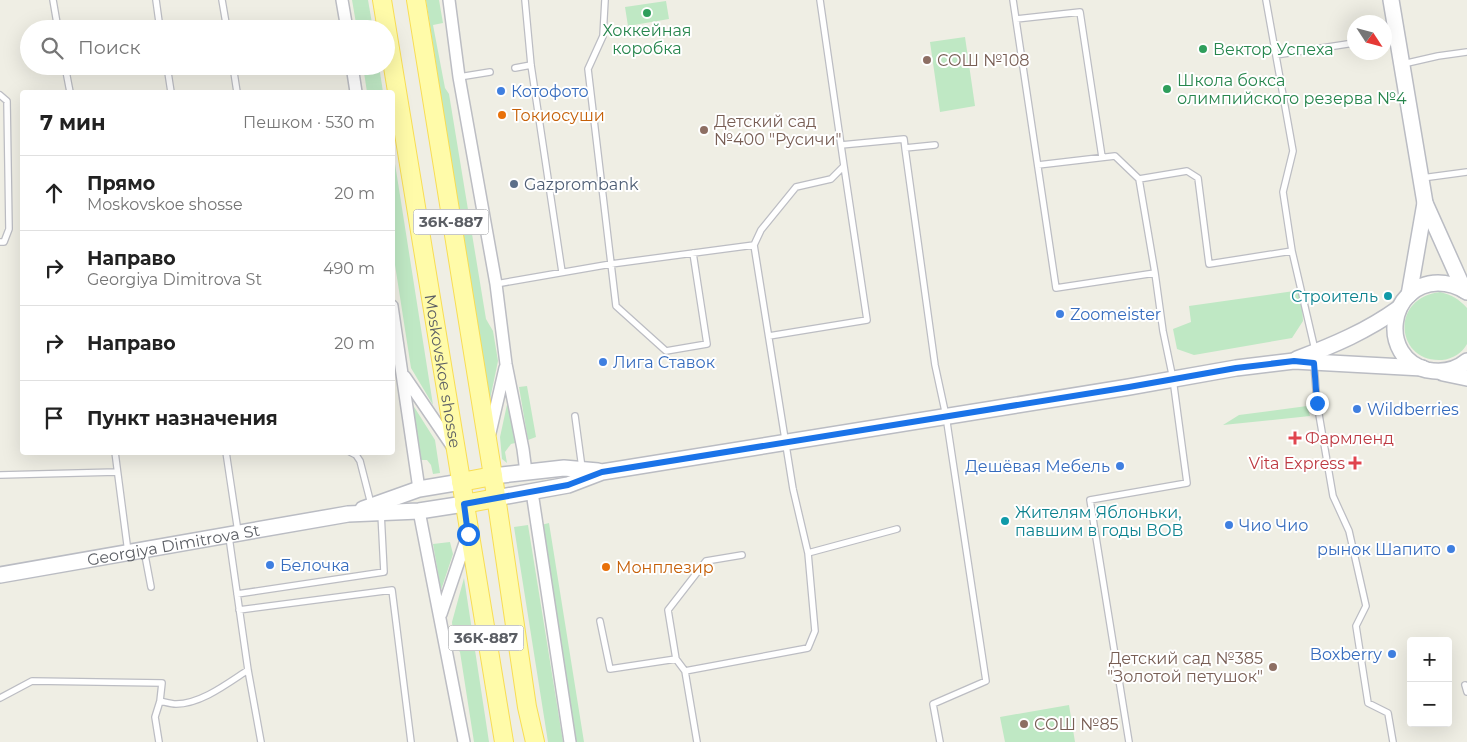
<!DOCTYPE html>
<html lang="ru">
<meta charset="utf-8">
<style>
body{margin:0;font-family:Montserrat,sans-serif;background:#f6f6f6;color:#222}
.controls{position:absolute;right:15px;bottom:15px;display:grid;overflow:hidden;border-radius:5px;box-shadow:0 5px 20px #0002}
.controls button{width:45px;height:45px;display:grid;place-items:center;padding:0;border:0;border-bottom:1px solid #e0e0e0;background:#fff;color:#222;font:25px sans-serif}
.compass{position:absolute;left:1347px;top:15px;width:45px;height:45px;border-radius:50%;background:#fff;box-shadow:0 5px 20px #0002;rotate:126deg}
.stop{position:absolute;width:15px;height:15px;margin:-11px;border:4px solid #1a73e8;border-radius:50%;background:#fff}
.stop.end{background:#1a73e8;border-color:#fff;box-shadow:0 1px 5px #0008}
.list{margin:0;padding:0;list-style:none}
h2{display:flex;justify-content:space-between;align-items:center;height:65px;margin:0;padding:0 20px;font-size:21px}
h2 small{font-size:16px;font-weight:400;color:#767676}
.list li{display:grid;grid-template-columns:32px 1fr auto;gap:15px;align-items:center;box-sizing:border-box;height:75px;padding:0 20px;border-top:1px solid #e0e0e0}
.list b{display:block;font-size:19px;white-space:nowrap}
.list p{margin:0;font-size:16px;white-space:nowrap;color:#767676}
.list em{font-size:16px;font-style:normal;color:#767676}
.icon{flex:none;width:28px;height:28px;fill:none;stroke:currentColor;stroke-width:2;stroke-linecap:round;stroke-linejoin:round}
.map{position:relative;flex:none;width:1467px;height:742px;overflow:hidden}
.search{position:absolute;background:#fff;box-shadow:0 5px 20px #0002;left:20px;top:20px;width:375px;height:55px;display:flex;align-items:center;gap:12px;box-sizing:border-box;padding:0 18px;border-radius:28px;color:#767676;font-size:19px}
.panel{position:absolute;background:#fff;box-shadow:0 5px 20px #0002;left:20px;top:90px;width:375px;height:365px;border-radius:5px}
.map>svg:first-child{display:block}
.green{fill:#bfe8c4}
.lines{fill:none;stroke-linecap:round;stroke-linejoin:round}
.lane-casing{stroke:#bcbdc3;stroke-width:8}
.street-casing{stroke:#bcbdc3;stroke-width:14}
.secondary-casing{stroke:#babcc3;stroke-width:18}
.primary-casing{stroke:#f8dd54;stroke-width:20}
.lane{stroke:#fff;stroke-width:5.5}
.street{stroke:#fff;stroke-width:11}
.secondary{stroke:#fff;stroke-width:15}
.primary{stroke:#fffba9;stroke-width:18}
.route{stroke:#1a73e8;stroke-width:6}
.leisure-dot{fill:#2e9e5b;stroke:#fff;stroke-width:2}
.education-dot{fill:#8d6e63;stroke:#fff;stroke-width:2}
.shop-dot{fill:#3f7fe0;stroke:#fff;stroke-width:2}
.food-dot{fill:#e8710a;stroke:#fff;stroke-width:2}
.service-dot{fill:#5c6f8a;stroke:#fff;stroke-width:2}
.culture-dot{fill:#0f9aa8;stroke:#fff;stroke-width:2}
.health-dot{fill:#e0444e;stroke:#fff;stroke-width:2}
.labels{text-anchor:middle;stroke-width:4;stroke-linejoin:round;paint-order:stroke}
.shield{fill:#fff;stroke:#8d8f93;stroke-width:1}
.shield-label{font-size:15px;font-weight:bold;fill:#5c5f65}
.leisure-label{font-size:16px;fill:#27864d;stroke:#fff;text-anchor:start}
.education-label{font-size:16px;fill:#785e54;stroke:#fff;text-anchor:start}
.shop-label{font-size:16px;fill:#366cbe;stroke:#fff;text-anchor:start}
.food-label{font-size:16px;fill:#c56008;stroke:#fff;text-anchor:start}
.service-label{font-size:16px;fill:#4e5e75;stroke:#fff;text-anchor:start}
.culture-label{font-size:16px;fill:#0d838f;stroke:#fff;text-anchor:end}
.street-label{font-size:16px;fill:#5c5f65;stroke:#fff}
.health-label{font-size:16px;fill:#be3a42;stroke:#fff;text-anchor:start}
</style>
<div class="map">
<svg width="1467" height="742" viewBox="0 0 1467 742">
<rect width="100%" height="100%" fill="#efeee4"/>
<path class="green" d="M352 0H368L373 29H357Z
M426 0H439L443 23 433 25 445 88 449 94 486 319 493 331 498 361 489 404Z
M666 1 669 19 628 26 625 7Z
M965 37 975 106 940 112 930 42Z
M363 66H379L383 92H367Z
M393 151 433 405 411 368 393 252Z
M1301 290 1303 321 1292 338 1194 355 1177 349 1173 329 1191 322 1189 306Z
M1440 292C1452 295 1459 299 1467 308V344C1462 353 1453 359 1442 360 1396 363 1389 298 1440 292Z
M527 386 536 437 528 440 519 387Z
M508 400 515 443 511 444 505 452 507 463 502 459 500 437Z
M411 402 435 440 440 473 433 474 431 465 427 460H419Z
M1307 406 1310 416 1223 425 1239 415Z
M549 523 584 742H576L541 525Z
M528 525 563 742H548L514 527Z
M450 542 453 554 441 590 433 544Z
M464 578 489 742H474L460 652 458 650H454L452 622Z
M1069 705 1075 742H1005L1000 717Z"/>
<g class="lines">
<defs>
<path id="lane" d="M53 0 58 29
M156 0 160 29
M222 0 227 29
M525 0 531 65 562 272
M605 0 603 36 588 69 616 306 666 351 707 344 693 253
M1013 0 1056 288 1155 273
M1266 0 1293 151 1283 192 1292 251 1315 350
M1016 19 1080 12 1102 157
M1384 41 1398 40
M1276 55 1354 43
M1403 64 1438 56 1467 52
M65 66 70 92
M167 66 171 92
M233 66 237 92
M515 68 531 65
M459 77 490 72
M0 95 7 101 9 229 4 242H0
M841 145 904 139 905 148 935 145
M905 148 935 365 946 416 986 681 933 704 940 742
M1038 165 1115 156 1139 179 1187 171 1198 178 1209 264 1292 251
M1422 178 1467 172
M496 284 611 264 754 245 761 230 796 187 831 179 844 166 820 0
M769 336 867 320 844 166
M1314 364 1317 403 1333 496 1349 531 1366 606 1356 626 1368 703 1388 713 1393 742
M575 416 582 468
M115 452 128 552
M226 452 238 532
M350 452 356 455 360 461 371 504
M0 475 117 472
M229 537 248 670 261 742
M144 550 151 587
M808 553 897 529
M237 594 384 572 381 513
M239 610 392 590 411 742
M600 621 610 669 676 659
M685 671 808 648 815 631 808 553 793 489 754 245
M1465 685 1467 692
M0 698 32 681 162 683 160 701 155 717 159 742
M160 701C165 702 171 704 176 704 201 704 228 683 248 670
M697 742 685 671 676 659 668 610 706 561 742 555
M1129 742 1090 500 1187 483 1173 379 1163 331 1155 273 1139 179"/>
<path id="street" d="M342 0 347 29
M449 0 459 77 496 284 506 364 523 449 526 472
M352 66 356 92
M392 306 419 489
M405 377 452 446
M490 433 505 368
M532 492 570 742
M419 511 464 742
M441 614 468 534"/>
<g id="secondary">
<path d="M1391 0 1425 203 1464 290"/>
<path d="M1467 292C1458 286 1449 283 1438 283 1388 284 1378 357 1427 370 1442 373 1455 371 1467 361"/>
<path d="M1409 295 1425 203"/>
<path d="M1297 359C1334 345 1367 331 1399 308"/>
<path d="M1443 373 1467 378"/>
<path d="M493 476 564 468 598 471"/>
<path d="M496 498 568 485 602 472 1129 387 1236 368 1294 361 1422 368"/>
<path d="M363 509 419 489 461 482"/>
<path id="s1" d="M0 575 348 514 419 511 464 504"/>
</g>
<g id="primary">
<path id="s2" d="M382 0 504 742"/>
<path d="M416 0 493 476 527 707 535 742"/>
<path d="M461 482 493 476"/>
<path d="M464 504 496 498"/>
</g>
</defs>
<use href="#lane" class="lane-casing"/>
<use href="#street" class="street-casing"/>
<use href="#secondary" class="secondary-casing"/>
<use href="#primary" class="primary-casing"/>
<use href="#lane" class="lane"/>
<use href="#street" class="street"/>
<use href="#secondary" class="secondary"/>
<use href="#primary" class="primary"/>
</g>
<g class="lines">
<path class="route" d="M468 534 464 504 568 485 602 472 1129 387 1236 368 1294 361 1314 363 1317 403"/>
</g>
<g class="leisure-dot">
<circle cx="647" cy="13" r="5"/>
<circle cx="1203" cy="49" r="5"/>
<circle cx="1167" cy="89" r="5"/>
</g>
<g class="education-dot">
<circle cx="927" cy="60" r="5"/>
<circle cx="704" cy="130" r="5"/>
<circle cx="1273" cy="667" r="5"/>
<circle cx="1024" cy="724" r="5"/>
</g>
<g class="shop-dot">
<circle cx="501" cy="91" r="5"/>
<circle cx="1060" cy="314" r="5"/>
<circle cx="603" cy="362" r="5"/>
<circle cx="1357" cy="409" r="5"/>
<circle cx="1120" cy="466" r="5"/>
<circle cx="1229" cy="525" r="5"/>
<circle cx="1451" cy="549" r="5"/>
<circle cx="270" cy="565" r="5"/>
<circle cx="1392" cy="654" r="5"/>
</g>
<g class="food-dot">
<circle cx="502" cy="115" r="5"/>
<circle cx="606" cy="567" r="5"/>
</g>
<circle class="service-dot" cx="514" cy="184" r="5"/>
<g class="culture-dot">
<circle cx="1388" cy="296" r="5"/>
<circle cx="1005" cy="521" r="5"/>
</g>
<g class="health-dot">
<path d="M1292.5 430.5h5v5h5v5h-5v5h-5v-5h-5v-5h5z"/>
<path d="M1352.5 455.5h5v5h5v5h-5v5h-5v-5h-5v-5h5z"/>
</g>
<g class="labels">
<g class="shield">
<rect x="413.5" y="209.5" width="75" height="25" rx="4"/>
<rect x="448.5" y="625.5" width="75" height="25" rx="4"/>
</g>
<g class="shield-label">
<text x="451" y="227">36К-887</text>
<text x="486" y="643">36К-887</text>
</g>
<g class="leisure-label">
<text x="647" y="36" text-anchor="middle">Хоккейная<tspan x="647" dy="18">коробка</tspan></text>
<text x="1213" y="55">Вектор Успеха</text>
<text x="1177" y="86">Школа бокса<tspan x="1177" dy="18">олимпийского резерва №4</tspan></text>
</g>
<g class="education-label">
<text x="937" y="66">СОШ №108</text>
<text x="714" y="127">Детский сад<tspan x="714" dy="18">№400 "Русичи"</tspan></text>
<text x="1263" y="664" text-anchor="end">Детский сад №385<tspan x="1263" dy="18">"Золотой петушок"</tspan></text>
<text x="1034" y="730">СОШ №85</text>
</g>
<g class="shop-label">
<text x="511" y="97">Котофото</text>
<text x="1070" y="320">Zoomeister</text>
<text x="613" y="368">Лига Ставок</text>
<text x="1367" y="415">Wildberries</text>
<text x="1110" y="472" text-anchor="end">Дешёвая Мебель</text>
<text x="1239" y="531">Чио Чио</text>
<text x="1441" y="555" text-anchor="end">рынок Шапито</text>
<text x="280" y="571">Белочка</text>
<text x="1382" y="660" text-anchor="end">Boxberry</text>
</g>
<g class="food-label">
<text x="512" y="121">Токиосуши</text>
<text x="616" y="573">Монплезир</text>
</g>
<g class="service-label">
<text x="524" y="190">Gazprombank</text>
</g>
<g class="culture-label">
<text x="1378" y="302">Строитель</text>
<text x="1015" y="518" text-anchor="start">Жителям Яблоньки,<tspan x="1015" dy="18">павшим в годы ВОВ</tspan></text>
</g>
<g class="street-label">
<text dy="6" stroke="none"><textPath href="#s2" startOffset="376">Moskovskoe shosse</textPath></text>
<text dy="6" stroke="none"><textPath href="#s1" startOffset="176">Georgiya Dimitrova St</textPath></text>
</g>
<g class="health-label">
<text x="1305" y="444">Фармленд</text>
<text x="1345" y="469" text-anchor="end">Vita Express</text>
</g>
</g>
</svg>
<div class="controls">
<button>+</button>
<button>−</button>
</div>
<svg class="compass" viewBox="-18 -18 36 36"><path d="M0-13l5 13h-10z" fill="#e53935"/><path d="M0 13l5-13h-10z" fill="#767676"/></svg>
<div class="stop" style="left:468px;top:534px"></div>
<div class="stop end" style="left:1317px;top:403px"></div>
<div class="search"><svg class="icon" aria-label="search" viewBox="0 0 24 24"><circle cx="10" cy="10" r="6"/><path d="M15 15l6 6"/></svg>Поиск</div>
<section class="panel">
<h2>7 мин<small>Пешком · 530 m</small></h2>
<ul class="list">
<li><svg class="icon" aria-label="ahead" viewBox="0 0 24 24"><path d="M12 20V5M6 11l6-6 6 6"/></svg><div><b>Прямо</b><p>Moskovskoe shosse</p></div><em>20 m</em></li>
<li><svg class="icon" aria-label="right" viewBox="0 0 24 24"><path d="M7 20v-9h11M14 6l5 5-5 5"/></svg><div><b>Направо</b><p>Georgiya Dimitrova St</p></div><em>490 m</em></li>
<li><svg class="icon" aria-label="right" viewBox="0 0 24 24"><path d="M7 20v-9h11M14 6l5 5-5 5"/></svg><div><b>Направо</b></div><em>20 m</em></li>
<li><svg class="icon" aria-label="arrive" viewBox="0 0 24 24"><path d="M6 21V4h12l-3 4 3 4H6"/></svg><div><b>Пункт назначения</b></div></li>
</ul>
</section>
</div>
